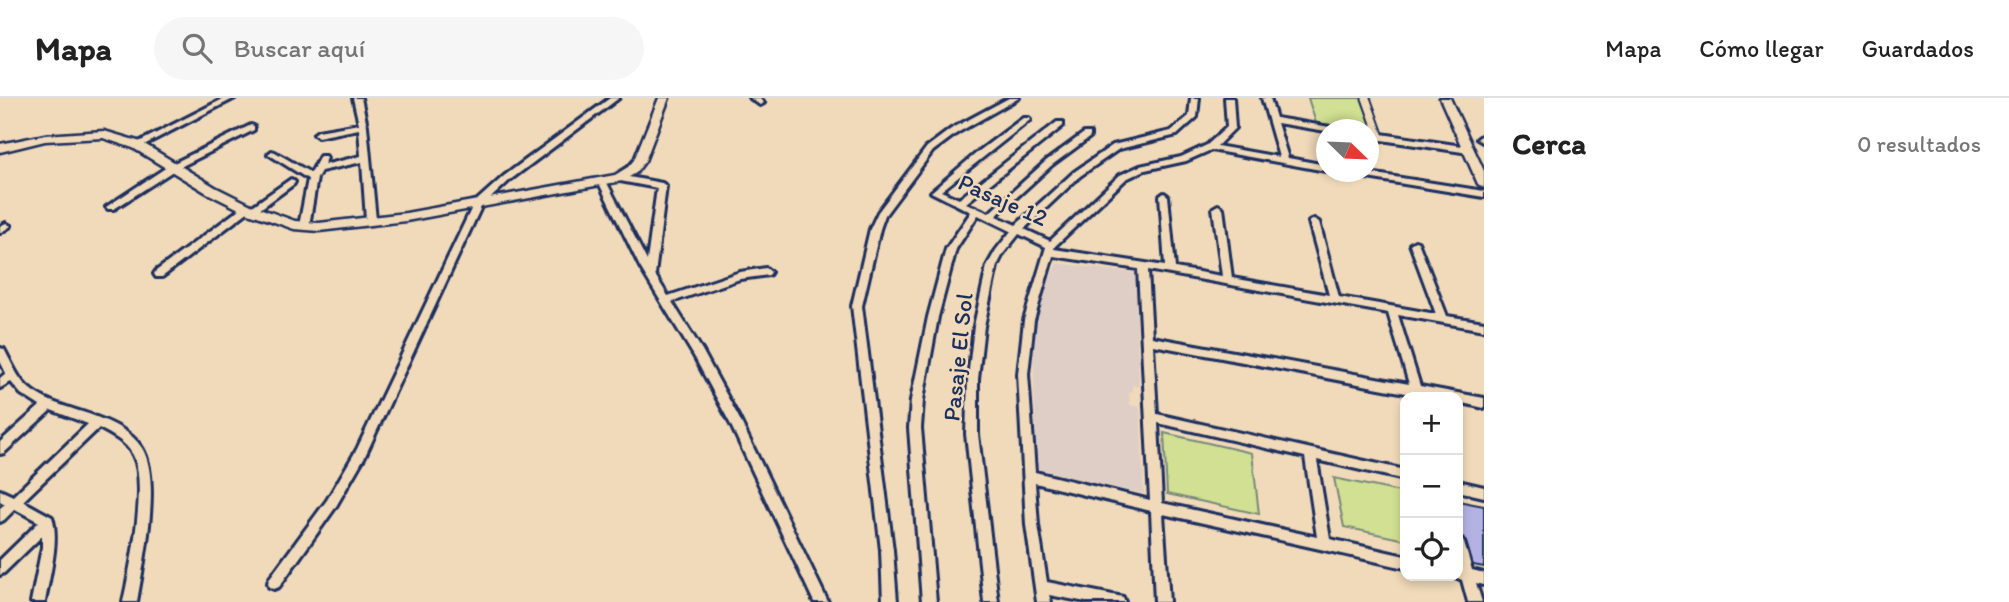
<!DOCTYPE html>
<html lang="es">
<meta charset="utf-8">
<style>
body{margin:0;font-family:Itim,sans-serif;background:#f6f6f6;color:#222}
.controls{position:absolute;right:21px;bottom:21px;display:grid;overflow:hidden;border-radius:14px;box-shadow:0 4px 10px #0003}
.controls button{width:63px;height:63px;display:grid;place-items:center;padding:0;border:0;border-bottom:2px solid #e0e0e0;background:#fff;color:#222;font:35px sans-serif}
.compass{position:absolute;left:1316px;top:21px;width:63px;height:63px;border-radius:50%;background:#fff;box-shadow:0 4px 10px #0003;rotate:113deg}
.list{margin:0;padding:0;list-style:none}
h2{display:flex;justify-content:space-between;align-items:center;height:91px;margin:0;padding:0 28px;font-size:30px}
h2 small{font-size:23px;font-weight:400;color:#767676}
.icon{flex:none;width:38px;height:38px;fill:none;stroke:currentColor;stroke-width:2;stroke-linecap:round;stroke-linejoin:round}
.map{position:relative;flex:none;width:1484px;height:504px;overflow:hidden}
header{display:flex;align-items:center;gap:42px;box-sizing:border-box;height:98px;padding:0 35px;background:#fff;border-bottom:2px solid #e0e0e0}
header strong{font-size:33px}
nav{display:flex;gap:38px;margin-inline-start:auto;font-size:24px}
.search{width:490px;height:63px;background:#f6f6f6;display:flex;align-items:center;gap:18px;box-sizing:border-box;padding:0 24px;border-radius:38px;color:#767676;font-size:26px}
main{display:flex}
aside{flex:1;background:#fff}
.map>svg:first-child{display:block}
.built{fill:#dfcec6}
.green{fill:#d1e093;stroke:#768878;stroke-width:2}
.building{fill:#b4b2e3;stroke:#1b2f5e;stroke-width:2}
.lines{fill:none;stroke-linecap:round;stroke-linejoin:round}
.pedestrian-casing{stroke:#1b2f5e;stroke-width:11}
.minor-casing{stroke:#1b2f5e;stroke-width:6}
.tertiary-casing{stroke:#1b2f5e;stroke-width:5}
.pedestrian{stroke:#f1dab9;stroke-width:7}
.minor{fill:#f1dab9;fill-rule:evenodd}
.tertiary{fill:#f1dab9;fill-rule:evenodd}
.labels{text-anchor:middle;stroke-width:5;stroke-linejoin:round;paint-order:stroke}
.street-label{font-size:24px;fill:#1b2f5e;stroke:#f1dab9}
</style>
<header>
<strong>Mapa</strong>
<div class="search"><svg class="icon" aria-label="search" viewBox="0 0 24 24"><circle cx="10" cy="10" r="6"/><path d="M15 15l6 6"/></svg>Buscar aquí</div>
<nav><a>Mapa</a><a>Cómo llegar</a><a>Guardados</a></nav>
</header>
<main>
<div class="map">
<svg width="1484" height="504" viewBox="0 0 1484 504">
<rect width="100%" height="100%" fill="#f1dab9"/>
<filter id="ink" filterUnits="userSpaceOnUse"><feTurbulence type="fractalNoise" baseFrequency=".0143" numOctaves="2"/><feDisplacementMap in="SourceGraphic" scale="14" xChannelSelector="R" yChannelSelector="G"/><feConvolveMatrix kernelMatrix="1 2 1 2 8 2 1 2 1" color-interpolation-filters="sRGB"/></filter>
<g filter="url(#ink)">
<path class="built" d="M1057 165 1135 175 1139 289 1132 287V294H1129L1130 307 1140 309 1144 396 1036 373 1033 238 1041 199Z"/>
<path class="green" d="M1308 0H1361L1373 33 1316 25Z
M1164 335 1252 355 1259 416 1167 396Z
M1334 380 1405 395V442L1344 429Z"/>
<path class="building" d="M1458 403 1484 408V469L1473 467 1466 444 1460 437Z"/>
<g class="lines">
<defs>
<path id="pedestrian" d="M1366 0 1380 39"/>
<path id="minor" d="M225 0H235L140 49H134L133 47Z
M353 0H361L367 28 376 122 371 125 366 122 362 64 321 73 317 80 309 128 304 131 301 130 299 128 308 81 268 56 272 53 275 54 311 75 320 58H326L327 60 324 67 361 58 359 31 318 39 314 36 318 33 359 26Z
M610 0H619L510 82 481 109 365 358 335 410 279 489 274 491 269 489 268 485 269 481 327 402 357 351 474 105 504 78Z
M750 0H759L764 5 760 7Z
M1009 0H1019L957 35 933 53 885 117 880 131 862 208 893 452 897 504H883L881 452 852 208 870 131 878 114 927 49 951 31Z
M1191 0H1199L1197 19 1177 37 1119 51 1080 78 1024 131 1050 143 1120 77 1140 68 1181 59 1207 47 1227 29 1225 0H1233L1235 30 1217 48 1279 59 1262 0H1270L1276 20 1336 30 1337 32H1326V33L1277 25 1288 60 1326 67V73L1211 52 1186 63 1145 72 1126 81 1055 148 1054 151 1165 168 1160 98 1164 95 1168 98 1175 170 1222 178 1213 110 1218 107 1223 110 1232 180 1329 197 1309 124 1314 121 1319 124 1339 199 1436 216 1410 146 1415 143 1418 144 1447 218 1484 224V232L1398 217 1420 288 1484 300V310L1458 304V299L1422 297 1421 299H1413L1411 296 1153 247 1157 316 1405 372V382L1317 362 1330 441 1405 458V470L1163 416 1169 504H1155L1151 413 1035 385 1038 427 1047 484 1118 498 1123 499 1125 504H1086L1049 497 1051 504H1037L1026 427 1018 276 1024 222 1046 149 1019 136 1003 156 997 168 984 228 978 281V336L998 504H984L966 336 968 281 974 228 987 168 996 152 1011 133 978 117 956 151 938 219 923 302 921 330 936 504H922L909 330 911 302 928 219 946 151 971 114 931 94 979 53 1023 20H1029L1030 22 941 93 959 101 1057 24H1063V28L966 105 989 115 1046 63 1084 35H1090V39L1052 67 996 118 1016 127 1074 74 1113 47 1171 33 1189 18ZM1053 158 1138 171 1150 402 1035 374 1028 276 1034 222ZM1148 172 1388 215 1409 286 1152 239ZM1158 325 1305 359 1317 439 1162 405Z
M251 27 254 28V32L176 71 114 111H108L106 109 170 67Z
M1368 34 1469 49 1473 52 1469 55 1368 40Z
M1481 38 1484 39V45L1477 41Z
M1345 74H1363L1484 93V99L1349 77Z
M618 77 662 85 666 88 655 177 668 198 740 174 766 170 771 174 769 177 740 181 672 204 702 252 739 320 828 504H814L730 325 694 258 640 169 598 83 602 80 606 83 647 163 657 90 615 82 614 80Z
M291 81 295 84 294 86 256 114 253 115 249 113 162 179H156L154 176 156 173 244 108 247 107 251 109Z
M6 125 11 128 0 135V128Z
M0 250 4 251C10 262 15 274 22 283 39 304 70 309 94 318 112 325 131 333 142 350 162 382 143 467 137 504H123C130 472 148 385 133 357 126 344 112 337 99 330L23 403 52 419C60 442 49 480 45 504H31L42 449V438L4 475 0 477V462L39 424 15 411 4 422 0 424V410L5 406 0 403V392L13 398 88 326 51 312 4 355 0 356V344L40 308 21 296 11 284 0 290V280L6 275 0 263Z
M1458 383 1484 389V399L1458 393Z
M1458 439 1462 441 1464 445 1472 472 1484 475V487L1476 485 1482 504H1468L1462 482 1453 478H1458Z"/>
<path id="tertiary" d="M659 0H669L645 63 636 75 622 83 406 123 319 133 294 131 243 113 207 95 133 50 103 40 45 43 0 54V46L45 37 104 33 141 44 215 89 251 107 295 123 319 125 406 115 615 77 628 69 634 62Z
M1440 0H1450L1484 73V90L1478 86Z"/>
</defs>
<use href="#pedestrian" class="pedestrian-casing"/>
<use href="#minor" class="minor-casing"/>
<use href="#tertiary" class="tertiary-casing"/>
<use href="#pedestrian" class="pedestrian"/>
<use href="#minor" class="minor"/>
<use href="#tertiary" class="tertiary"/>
</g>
</g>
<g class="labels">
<g class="street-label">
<text transform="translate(1003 102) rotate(24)" y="8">Pasaje 12</text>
<text transform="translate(958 259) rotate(-84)" y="8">Pasaje El Sol</text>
</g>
</g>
</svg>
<div class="controls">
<button>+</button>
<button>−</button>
<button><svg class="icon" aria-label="locate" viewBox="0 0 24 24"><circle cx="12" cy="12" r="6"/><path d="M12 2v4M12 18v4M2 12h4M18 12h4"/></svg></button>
</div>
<svg class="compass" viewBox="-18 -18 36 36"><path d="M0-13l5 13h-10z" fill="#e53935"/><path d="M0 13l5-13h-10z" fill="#767676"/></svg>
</div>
<aside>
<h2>Cerca<small>0 resultados</small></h2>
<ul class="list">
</ul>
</aside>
</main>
